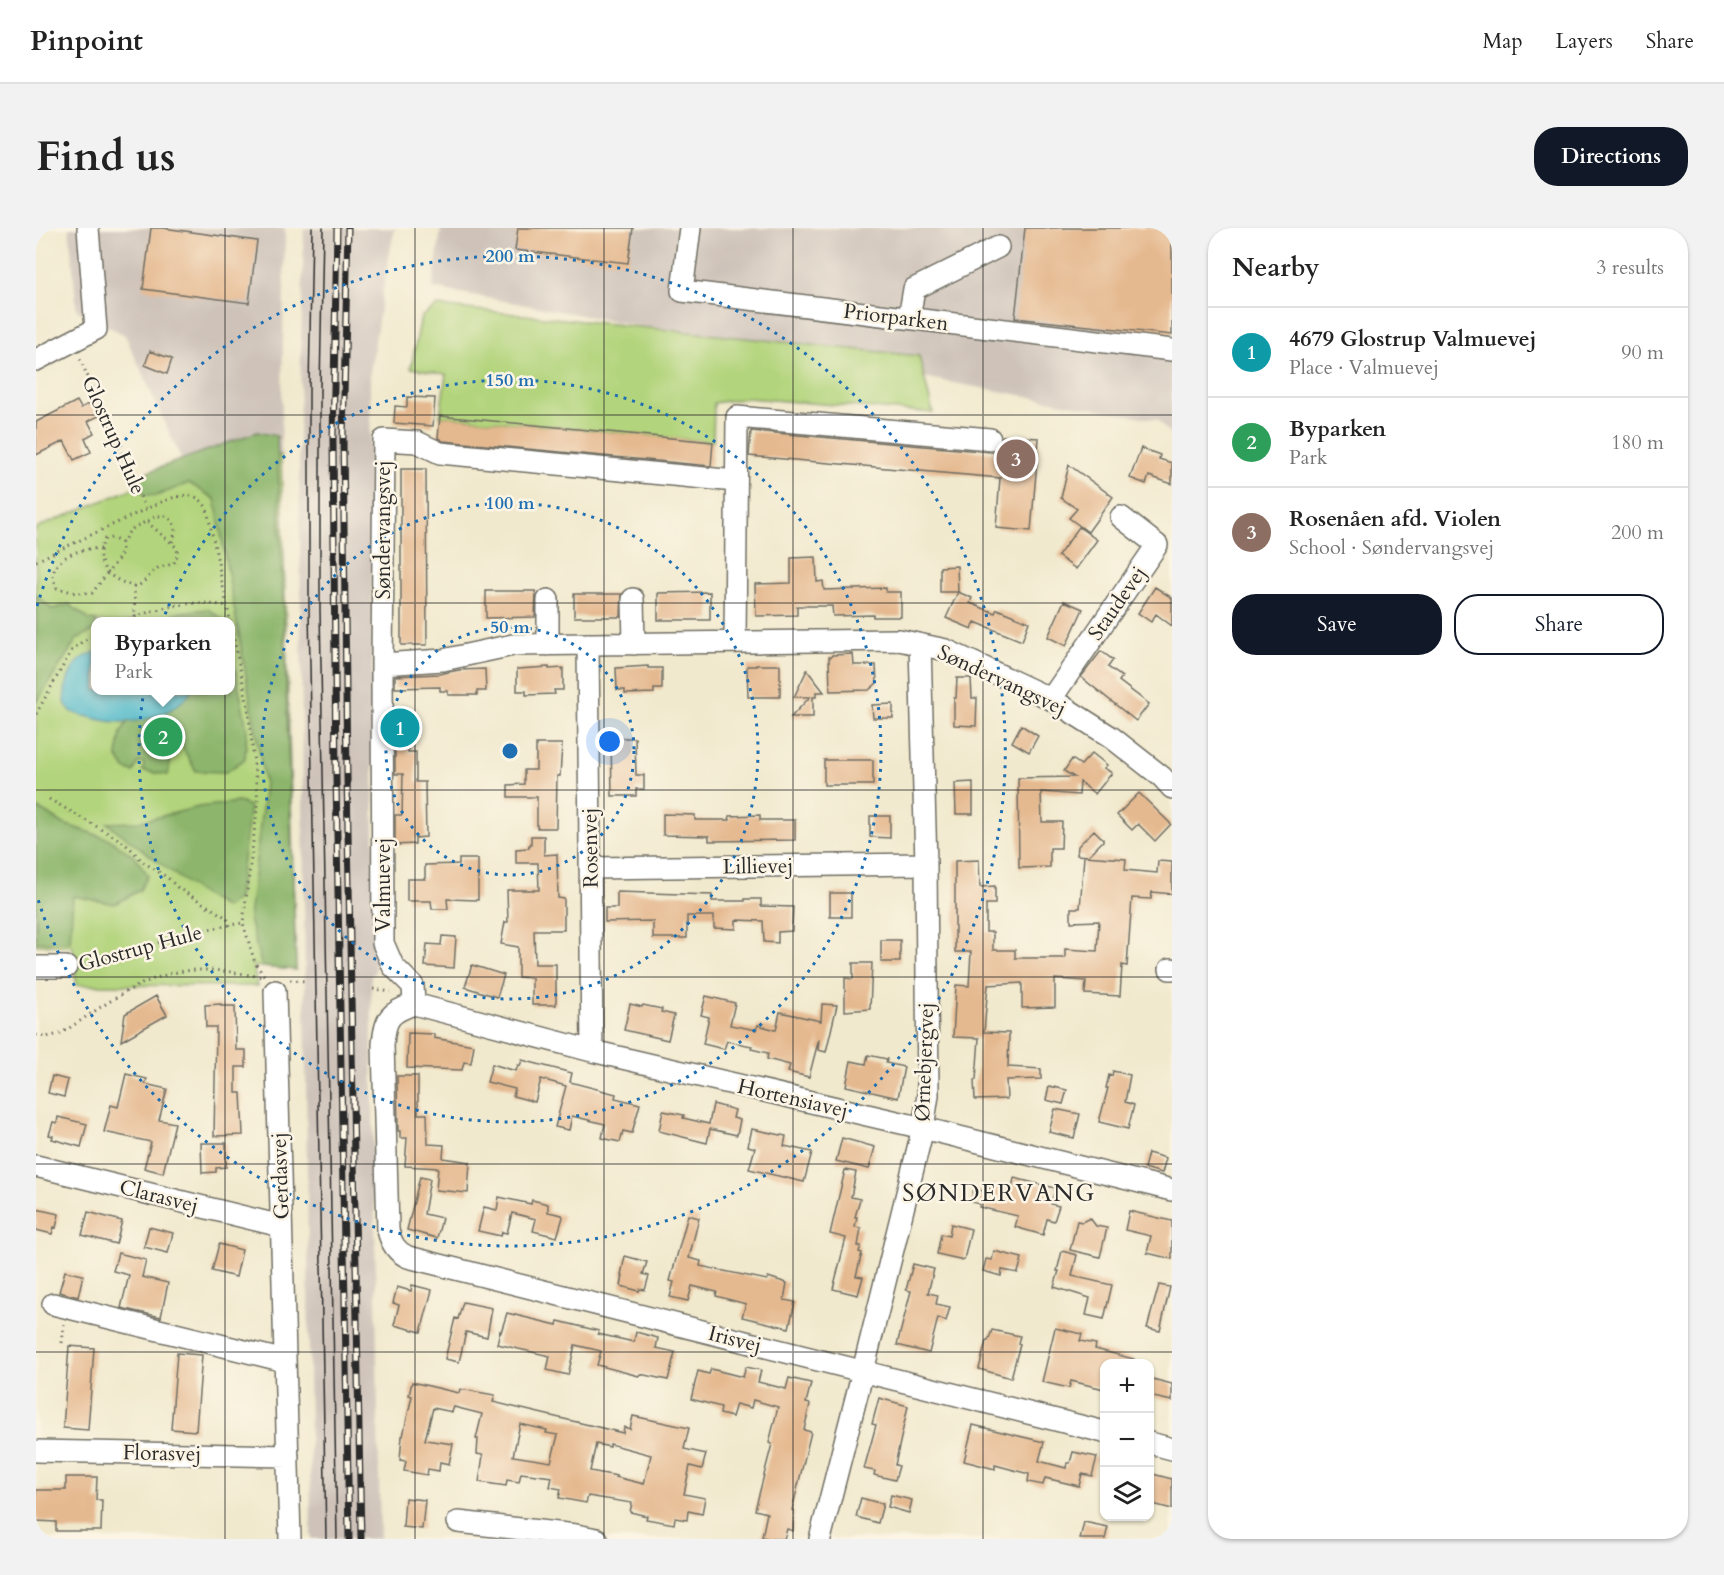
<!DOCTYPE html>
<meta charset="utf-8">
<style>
body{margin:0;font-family:Cardo,serif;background:#f2f2f2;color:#222}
.controls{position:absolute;right:18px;bottom:18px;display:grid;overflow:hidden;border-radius:12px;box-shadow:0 2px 4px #0004}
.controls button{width:54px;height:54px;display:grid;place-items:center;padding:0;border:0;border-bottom:2px solid #e0e0e0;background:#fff;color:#222;font:30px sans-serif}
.you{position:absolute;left:574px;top:514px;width:21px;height:21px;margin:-15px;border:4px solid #fff;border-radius:50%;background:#1a73e8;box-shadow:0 0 0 9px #1a73e833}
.badge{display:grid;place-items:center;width:39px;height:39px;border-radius:50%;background:#111827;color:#fff;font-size:20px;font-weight:700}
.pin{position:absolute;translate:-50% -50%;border:3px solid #fff;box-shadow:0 2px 6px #0006}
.popup{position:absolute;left:55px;top:389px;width:144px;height:78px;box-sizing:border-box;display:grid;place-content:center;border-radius:12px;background:#fff;filter:drop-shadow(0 2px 4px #0005);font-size:20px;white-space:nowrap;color:#767676}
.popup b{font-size:22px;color:#222}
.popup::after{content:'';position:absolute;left:50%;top:100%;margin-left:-12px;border:12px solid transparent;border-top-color:#fff}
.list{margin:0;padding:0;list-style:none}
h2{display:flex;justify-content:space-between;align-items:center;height:78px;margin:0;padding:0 24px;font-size:26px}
h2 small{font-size:20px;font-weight:400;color:#767676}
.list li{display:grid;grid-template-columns:39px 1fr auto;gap:18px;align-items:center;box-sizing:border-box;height:90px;padding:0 24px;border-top:2px solid #e0e0e0}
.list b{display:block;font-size:22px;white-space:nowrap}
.list p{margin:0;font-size:20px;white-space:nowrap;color:#767676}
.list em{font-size:20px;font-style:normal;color:#767676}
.actions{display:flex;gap:12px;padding:18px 24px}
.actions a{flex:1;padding:14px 0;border:2px solid #111827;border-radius:24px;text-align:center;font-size:21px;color:#111827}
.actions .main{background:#111827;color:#fff}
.icon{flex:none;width:33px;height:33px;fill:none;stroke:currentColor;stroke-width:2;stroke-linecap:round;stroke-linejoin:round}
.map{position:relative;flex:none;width:1136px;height:1311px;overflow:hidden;border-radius:24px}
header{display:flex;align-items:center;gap:36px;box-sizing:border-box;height:84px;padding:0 30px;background:#fff;border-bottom:2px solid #e0e0e0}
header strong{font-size:28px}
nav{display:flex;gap:33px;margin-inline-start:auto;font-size:21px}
.intro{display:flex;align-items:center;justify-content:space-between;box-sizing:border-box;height:144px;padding:0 36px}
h1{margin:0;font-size:42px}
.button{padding:15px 27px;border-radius:24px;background:#111827;color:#fff;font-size:21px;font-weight:700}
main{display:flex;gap:36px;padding:0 36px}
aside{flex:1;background:#fff;border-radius:24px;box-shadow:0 2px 4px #0004}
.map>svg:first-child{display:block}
.industrial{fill:#cec2b9}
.green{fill:#b2d47c;stroke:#6e8054;stroke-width:1.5;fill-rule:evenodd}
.forest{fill:#8db66c;stroke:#5c704c;stroke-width:1.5}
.water{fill:#4cb7c9;stroke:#3c717a;stroke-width:1.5}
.building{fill:#e5b990;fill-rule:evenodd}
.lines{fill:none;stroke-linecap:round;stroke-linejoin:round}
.minor-casing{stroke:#706e64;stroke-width:24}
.path{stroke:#706e64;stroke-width:3;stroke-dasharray:1.5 4.5;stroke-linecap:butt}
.minor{stroke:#fff;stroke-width:21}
.tram{stroke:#2b2b2b;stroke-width:1.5}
.rail-casing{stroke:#2b2b2b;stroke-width:7}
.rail{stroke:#fcf5e5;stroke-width:4.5;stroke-dasharray:14;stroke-linecap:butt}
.grid{fill:none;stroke:#2b2b2b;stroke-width:1.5;stroke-opacity:0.55}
.ring{fill:none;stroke:#1f6fb2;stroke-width:3;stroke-dasharray:3 6}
.labels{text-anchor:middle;stroke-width:5;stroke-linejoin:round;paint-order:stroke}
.street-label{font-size:21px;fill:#2b2b2b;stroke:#fcf5e5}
.quarter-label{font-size:24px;letter-spacing:1.5px;fill:#2b2b2b;stroke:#fcf5e5}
.centre{fill:#1f6fb2;stroke:#fcf5e5;stroke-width:3}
.ring-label{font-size:18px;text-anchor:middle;font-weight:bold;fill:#1f6fb2;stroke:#fcf5e5;stroke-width:5;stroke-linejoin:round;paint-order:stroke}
</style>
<header>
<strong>Pinpoint</strong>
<nav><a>Map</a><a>Layers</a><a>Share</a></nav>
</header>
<div class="intro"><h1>Find us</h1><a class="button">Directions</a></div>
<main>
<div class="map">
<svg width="1136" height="1311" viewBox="0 0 1136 1311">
<rect width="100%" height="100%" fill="#fcf5e5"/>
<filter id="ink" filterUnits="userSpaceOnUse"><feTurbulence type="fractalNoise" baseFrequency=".0167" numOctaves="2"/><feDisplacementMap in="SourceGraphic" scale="12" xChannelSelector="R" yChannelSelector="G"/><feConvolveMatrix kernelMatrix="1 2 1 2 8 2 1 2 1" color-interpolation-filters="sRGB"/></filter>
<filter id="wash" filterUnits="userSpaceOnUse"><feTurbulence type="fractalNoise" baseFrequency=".008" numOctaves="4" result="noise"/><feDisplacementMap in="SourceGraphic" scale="24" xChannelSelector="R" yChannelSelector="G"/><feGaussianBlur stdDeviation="1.35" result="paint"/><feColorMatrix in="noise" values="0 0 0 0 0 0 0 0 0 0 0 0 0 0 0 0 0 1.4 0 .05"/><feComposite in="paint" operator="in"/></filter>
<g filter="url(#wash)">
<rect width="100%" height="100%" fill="#f1e9cd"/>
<path class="industrial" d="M33 0H249L245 227 149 239 89 107 41 83Z
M268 0H359L350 42 334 145 339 744 335 748 344 1311H275L263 211Z
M405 0H1136V208L1121 192 397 60Z"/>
<path class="green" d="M401 78 883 128 897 185 712 170 678 175 677 214 404 188 410 146 375 140 385 89Z
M245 227 260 742 217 738 221 758 40 757 37 718 0 717V300L149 239ZM60 394H195V462H60Z"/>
<path class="forest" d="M221 204 241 208 260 742 226 739 213 691 229 556 179 271 153 255 120 268 107 266 101 248Z
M0 367 16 381 33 376 54 392 61 393 60 394 59 402 41 411 0 475Z
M172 381 189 393H130L139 385Z
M195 419 211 501 209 531 190 544 160 543 139 507 132 547 107 543 108 535 103 534 97 544 89 541 81 528 85 504 92 493C119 491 138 483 156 463L195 462Z
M203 574 214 578 202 670 190 680 161 663 71 595 102 594 163 579Z
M3 581 28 596 73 611 99 629 112 647 104 662 79 676 37 668 34 714H0V582Z"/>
<path class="water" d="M59 424 60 462 156 463C131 493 90 500 53 489 48 488 40 487 35 483 21 473 33 442 43 433 48 428 54 426 59 424Z"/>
<g id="blocks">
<path class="building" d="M115 0H127L221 13 213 75 107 61Z
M482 0H597L592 35 479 22Z
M989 0H1136V107L979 90Z
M114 123 136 131 131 146 109 137Z
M371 169 399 170 397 198 358 195 359 178 371 179Z
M41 173 45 180 56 174 63 188 52 193 58 205 49 210 55 224 38 232 28 213 0 227V194Z
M404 188 677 214 675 238 407 213 402 210Z
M715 203 966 225 967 208 1003 210 995 303 960 300 964 250 713 228Z
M1105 220 1124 227 1123 231 1136 235V256L1113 248 1110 256 1094 250Z
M1033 237 1077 269 1052 304 1033 290 1041 281 1025 270Z
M365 241H390L391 417H365Z
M1043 299 1061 312 1040 341 1022 328Z
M780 329 781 354 787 353 788 362 850 360V364H865V389H837V387L797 388 796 378H761V387L720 388 719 356 755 355V330Z
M921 338 922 364 936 370 934 375 959 385 961 381 993 394 986 413 939 394 936 401 910 390 922 364H904V339Z
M1119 359 1136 370V398L1120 386 1115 394 1102 385Z
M450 363H500L499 389 450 390Z
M674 364V392H622V365Z
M538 366H586L585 389H538Z
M1028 373 1047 381 1030 418 1012 409Z
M1065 423 1077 432 1072 439 1086 449 1083 453 1113 476 1100 493 1045 449Z
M817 426 818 437H840L841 455 833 462 794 463 793 429H795L796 427Z
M720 437H744V469H712L711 438H720Z
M612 438V440H626V461H618V465L589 466V462H581L580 440Z
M513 439V441L527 440V462H518L519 466 490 467V463H481V441Z
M449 441 450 463H441V467H412V463H404V459L359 460V448L403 446 423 442Z
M771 442 788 464H780V469H777V489H755L774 469H758Z
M921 450H935L936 470H941L940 498 918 497V470H920Z
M857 476V490H837L836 477Z
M359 496H372V524H380V554H389L390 609 379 610V616L359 617V587H366L367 546H359Z
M985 497 1002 508 993 524 976 514Z
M575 510H599L600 547H608V561H600V568H576Z
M500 516H526L524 548H521L520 600H501V569H472V557L488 556V542H500Z
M1056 525 1071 537 1068 540 1076 545 1059 566 1044 554 1043 567 1005 564 1006 594H1026L1025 620H1014V639L983 640 982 550 1038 549 1028 543 1036 531 1045 537Z
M788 532H837V557H788Z
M937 554V586H920L919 555Z
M1103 565 1135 596 1119 613 1102 596 1096 602 1081 587Z
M627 586 659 587V592H694L693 588 724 587V592H759V612L673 613V608L627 607Z
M834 588H854V610L834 609Z
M1058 602 1067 611V613L1052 628 1041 627 1042 618Z
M495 608H508V627L521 626 522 670 528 671V702H498L499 736H520V777H496V750L482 749V719L465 716 469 694H472L471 662H503L502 635H480V621L493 620V617H495Z
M1048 628 1090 631 1089 642 1121 645 1122 633 1136 634V666L1116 664 1115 671 1096 670 1091 738 1086 737 1084 768 1049 766 1050 753 1019 751V779L986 780V755L952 757 948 804 973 805 972 839 1005 841V851L970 852 971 871 939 872 938 852H940L943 810 917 809 920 757 933 758 935 724H919V633L943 632 944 659 959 658V676H950V704H957V722H979V730H1029V721L1061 723 1063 693 1035 694V680H1044Z
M423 631H442V672L411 671 412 681H396L395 673H371V651H389V637L423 636Z
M581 664 676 667V673H709V671H725V678L757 679 756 703 742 704V715L728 714 727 693 700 692V701L678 700V688H651V710H617V693L569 694V680H581Z
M794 665H815V689H794Z
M406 708 420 709 418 740 389 738 391 716 405 717Z
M845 712H864V734H845Z
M817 735H836L834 781 809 783V750L817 751Z
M436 737 468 747 461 769 429 759Z
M120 768 131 787 85 813 89 786Z
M670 768 699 775 694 797 720 802 722 797 740 802 744 784 785 793 786 776 801 777 790 824 782 822 783 810 773 849 752 844 754 837 731 831 732 825 715 821 716 818 691 813 688 821 667 816 673 789 665 787Z
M185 776V778H199L200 822H210V839H200V865H205L207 907 178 908 180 799H170L169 777Z
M594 776 606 779 607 777 626 781 625 784 638 787 632 812 588 802Z
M372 805 398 806V810L438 817 435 835 428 834 426 842 371 840Z
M832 827 851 831 850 835 868 839 862 870 810 858 815 833 830 836Z
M486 832 536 845 534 854 580 866 579 870 604 876 596 905 587 903 584 914 566 910 569 896 536 888 533 902 519 899 530 858 505 851 499 874 477 868 479 861 451 854 456 836 480 843 482 837 484 838Z
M1077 843 1094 847 1089 874 1098 877 1092 901 1063 894 1072 860H1070L1073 847 1076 848Z
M90 846 111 851 109 856 131 861 123 892 139 895 127 945 108 940 115 914 68 904 75 877 82 879Z
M16 848 32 852 28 869 12 865Z
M361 848H382V886H391L392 916 408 917 407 930 434 934 432 965 400 962 402 940 369 938 371 910H364V903H362Z
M1013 858 1031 862 1027 876 1010 872Z
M677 876 699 882 697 890 704 892 701 907 674 901 671 915 623 903 627 883 648 887 647 890 673 896Z
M1019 881 1044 886 1038 910 1013 904Z
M22 889 51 896 45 919 16 911 17 908 13 907 17 894 21 895Z
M716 901 750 908 748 918 776 924 768 954 713 941 719 920 712 918Z
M806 910 839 919 833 941 800 933Z
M165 915H190V939L180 940V944L166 945Z
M1112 925 1130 930 1126 945 1108 940Z
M809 942 820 944 815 969 824 971 819 989H821L819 999 825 1000 822 1018H825L823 1024 826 1025 820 1048 827 1049 822 1067 797 1061 810 1010 794 1006Z
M384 949 394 951 388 986 406 990 401 1010 371 1002Z
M978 950 1019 960 1015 976 1023 978 1018 993 1011 991 1007 1007 979 999 982 988 943 979 944 976 935 974 938 961 947 963 948 960 954 961 955 956 976 961Z
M463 969 495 976 496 972 512 976V984L526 987 527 989 521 1009 497 1003 500 991 476 985 471 1005 466 1004 465 1008 442 1003 448 979 461 982Z
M0 981 23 986 20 1000 18 999 16 1006 0 1002Z
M1093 983 1136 993V1031L1111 1025 1115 1008 1089 1002Z
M52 984 86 993 80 1016 46 1007Z
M652 987 663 990 653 1030 665 1033 664 1038 731 1052 732 1049 751 1055 748 1072 759 1074 753 1100 706 1089 710 1076 680 1068 681 1064 656 1058 652 1073 634 1069 638 1054 634 1053Z
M1054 990 1060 998 1071 1000 1064 1029 1034 1022 1041 993 1046 994Z
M915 996 935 1001 928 1032 901 1026 905 1006 913 1008Z
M113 999 137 1005 132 1025 108 1019Z
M183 1016 206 1022 200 1049 176 1043Z
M958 1023 986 1030 982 1045 966 1042 965 1048 947 1043 950 1031 956 1032Z
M1026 1023 1041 1027 1036 1048 1076 1057 1068 1091 1050 1087 1054 1070 1018 1059 1023 1043H1021Z
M82 1025 110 1032 106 1049 132 1055 125 1089 85 1080 93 1047 77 1043Z
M589 1028 611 1034 607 1046 613 1048 609 1062 604 1061 603 1063 585 1058 587 1047H585Z
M877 1036 898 1041 892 1065 902 1067 900 1076 914 1079 910 1093 902 1090 893 1125 861 1117 875 1063 870 1062Z
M29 1043 47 1047 42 1069 23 1064Z
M376 1057 396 1062 385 1104 358 1097 363 1077 357 1075 361 1059 375 1063Z
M1123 1057 1134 1059 1124 1103 1111 1100Z
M427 1074 456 1080 451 1109 430 1104 423 1134 409 1131 419 1090 422 1091Z
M471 1085 521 1097 522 1093 563 1103 562 1106 598 1114 600 1104 622 1110 620 1120 639 1124 632 1152 604 1146 603 1148 561 1137 565 1123 539 1117 532 1147 511 1142 514 1128 461 1116 464 1103 465 1104Z
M1019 1100 1046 1106 1044 1113 1060 1116 1059 1121 1098 1131V1136H1068V1161L1035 1153 1033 1160 1006 1154Z
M956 1102 984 1108 982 1115 984 1116 975 1150 943 1141 950 1113H952Z
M33 1118 58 1120 52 1202 27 1200Z
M141 1125 166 1127 160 1203 135 1201Z
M710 1139 725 1142 722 1154 750 1161 753 1150 775 1155 770 1175 774 1176 768 1202 775 1204 756 1282 758 1283 757 1303 751 1301 748 1311H735L726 1309 731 1285 719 1282 736 1216 733 1215 742 1179 717 1172 715 1180 700 1176 696 1189 684 1186 685 1179 655 1171 662 1143 673 1146 675 1141 707 1149Z
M1113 1150 1136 1156V1173L1113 1168Z
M376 1154 423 1165 424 1161 459 1167 457 1174 587 1205 588 1199 594 1201 597 1188 653 1200 648 1221 670 1226 666 1241 654 1238 648 1266 669 1270 666 1286 652 1283 651 1292 639 1290 638 1296 610 1291 611 1288 594 1284 596 1275 552 1268 550 1275 523 1270 525 1261 514 1259 516 1249 485 1245 483 1254 471 1252 470 1258 443 1254 447 1227 441 1226 442 1211H440L446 1186 418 1179 416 1184 397 1180 389 1212 417 1216 413 1236 404 1234 403 1243 392 1241 391 1247 368 1243 370 1233 364 1232 366 1208H367L376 1168 373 1167ZM484 1196 511 1202 510 1205 522 1207 515 1234 477 1228ZM560 1216 574 1219V1216L615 1227 608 1256 580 1249 581 1248 554 1243Z
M843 1170 872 1178 859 1237 863 1238 859 1252 838 1247 839 1243 828 1241 840 1197 836 1196Z
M937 1197 1008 1214 1003 1233 1030 1240 1031 1235H1034L1037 1224 1061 1229 1056 1248 1046 1246 1043 1258 1009 1250 1007 1257 992 1254 993 1246 959 1237V1241L928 1233Z
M1113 1245 1136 1251V1281L1113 1275Z
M30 1249H61L60 1272H66L65 1303H20V1294L0 1293V1262H30Z
M855 1267 876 1272 873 1285 852 1279Z
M369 1270 389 1272 386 1301 367 1299Z
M825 1270 847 1276 842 1295 820 1289Z
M1048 1294 1072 1299 1069 1311H1044Z"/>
</g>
</g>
<g filter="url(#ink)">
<use href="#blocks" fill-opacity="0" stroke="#706e64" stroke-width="1.5"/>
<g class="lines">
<defs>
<path id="minor" d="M654 0 646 63 1136 122
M873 90 878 61 962 19
M0 132 60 101 52 0
M700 253 404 225 381 214 348 212 346 436 407 432 477 417 863 412 910 422 1015 471 1075 509 1126 549 1136 560
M597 371 598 416
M512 372V417
M699 414 701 189 954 211
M552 416 556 823
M346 436 347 715 357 738 377 758 378 776
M1015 471 1121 317 1085 289
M554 640 890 636
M0 739H30
M1134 741H1136
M239 763 254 1311
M378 776C354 784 349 790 347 816L352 1002C355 1015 360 1024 372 1029L1068 1204
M378 776 556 823 887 900 1136 962
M0 938 245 998
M17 1076 249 1133
M1114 1215 1136 1221
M0 1223 252 1228
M422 1294 540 1307 561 1311
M784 1311 827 1143 887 900 892 867 890 636 884 417"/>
</defs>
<use href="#minor" class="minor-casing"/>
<path class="path" d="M44 131 110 281C129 273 158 255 171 281L212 479 222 574 207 695 219 735 229 749
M86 315 76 310 69 311C58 329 67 345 84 353 90 356 97 359 103 357 110 354 114 345 120 341 126 338 132 338 138 335L142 325 140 319 111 294
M65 321C45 318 5 333 21 360L40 365H56L83 330 86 324V315L93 304 100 298 112 293 120 288H131C140 295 141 303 136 314
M0 333 110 281
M98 358 99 389
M88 394C107 384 142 375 164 375 173 375 183 377 193 378
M0 486 36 422 47 413 60 407
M13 571 84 612 96 622 107 634 132 650 142 660 191 690 194 698
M47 736 60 734 160 703 207 695
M254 752 269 753
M337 761 355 764
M0 807 10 809 24 806C67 779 109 743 162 742 183 741 206 746 227 749
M26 1115 28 1096"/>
<use href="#minor" class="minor"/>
<path class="tram" d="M276 0 273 160V382L290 1311
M287 0 284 161V382L301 1311"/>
<defs>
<path id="rail" d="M301 0 297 212 300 549 313 1311
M312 0 307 211 311 549 325 1311"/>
</defs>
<use href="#rail" class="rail-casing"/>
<use href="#rail" class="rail"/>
</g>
</g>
<path class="grid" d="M189 0V1311M379 0V1311M568 0V1311M757 0V1311M947 0V1311M0 187H1136M0 375H1136M0 562H1136M0 749H1136M0 936H1136M0 1124H1136"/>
<g class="ring">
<circle cx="474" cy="523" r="124"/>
<circle cx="474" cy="523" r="248"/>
<circle cx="474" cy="523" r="371"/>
<path d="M1 378A495 495 0 1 1 1 668"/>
</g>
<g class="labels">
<g class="street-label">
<text transform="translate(860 89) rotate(7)" y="7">Priorparken</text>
<text transform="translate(78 207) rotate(66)" y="7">Glostrup Hule</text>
<text transform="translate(347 302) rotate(-90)" y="7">Søndervangsvej</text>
<text transform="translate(1081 375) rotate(-55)" y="7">Staudevej</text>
<text transform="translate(966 452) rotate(25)" y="7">Søndervangsvej</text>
<text transform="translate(554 620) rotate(-91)" y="7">Rosenvej</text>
<text transform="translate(722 638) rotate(-1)" y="7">Lillievej</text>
<text transform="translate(347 657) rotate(-90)" y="7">Valmuevej</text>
<text transform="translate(104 720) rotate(-15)" y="7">Glostrup Hule</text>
<text transform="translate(888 834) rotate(-88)" y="7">Ørnebjergvej</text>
<text transform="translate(757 870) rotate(13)" y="7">Hortensiavej</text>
<text transform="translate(244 948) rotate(-92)" y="7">Gerdasvej</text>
<text transform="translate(123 968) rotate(14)" y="7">Clarasvej</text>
<text transform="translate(699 1111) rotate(14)" y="7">Irisvej</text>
<text transform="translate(126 1225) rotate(1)" y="7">Florasvej</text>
</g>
<g class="quarter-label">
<text x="963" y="973">SØNDERVANG</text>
</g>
</g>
<circle cx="474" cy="523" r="9" class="centre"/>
<g class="ring-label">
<text x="474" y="34">200 m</text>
<text x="474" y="158">150 m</text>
<text x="474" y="281">100 m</text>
<text x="474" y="405">50 m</text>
</g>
</svg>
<div class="controls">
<button>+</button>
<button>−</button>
<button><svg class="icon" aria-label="layers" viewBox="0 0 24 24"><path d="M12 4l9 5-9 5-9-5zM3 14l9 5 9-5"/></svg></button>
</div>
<div class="you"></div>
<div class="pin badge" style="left:364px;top:500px;background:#0f9aa8">1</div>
<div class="pin badge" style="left:127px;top:509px;background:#2e9e5b">2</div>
<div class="popup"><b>Byparken</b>Park</div>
<div class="pin badge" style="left:980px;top:231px;background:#8d6e63">3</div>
</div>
<aside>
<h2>Nearby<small>3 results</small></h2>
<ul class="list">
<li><span class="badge" style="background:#0f9aa8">1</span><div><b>4679 Glostrup Valmuevej</b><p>Place · Valmuevej</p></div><em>90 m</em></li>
<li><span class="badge" style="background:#2e9e5b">2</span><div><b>Byparken</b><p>Park</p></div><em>180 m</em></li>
<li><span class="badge" style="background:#8d6e63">3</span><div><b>Rosenåen afd. Violen</b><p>School · Søndervangsvej</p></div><em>200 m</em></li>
</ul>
<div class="actions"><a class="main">Save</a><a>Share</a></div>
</aside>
</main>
